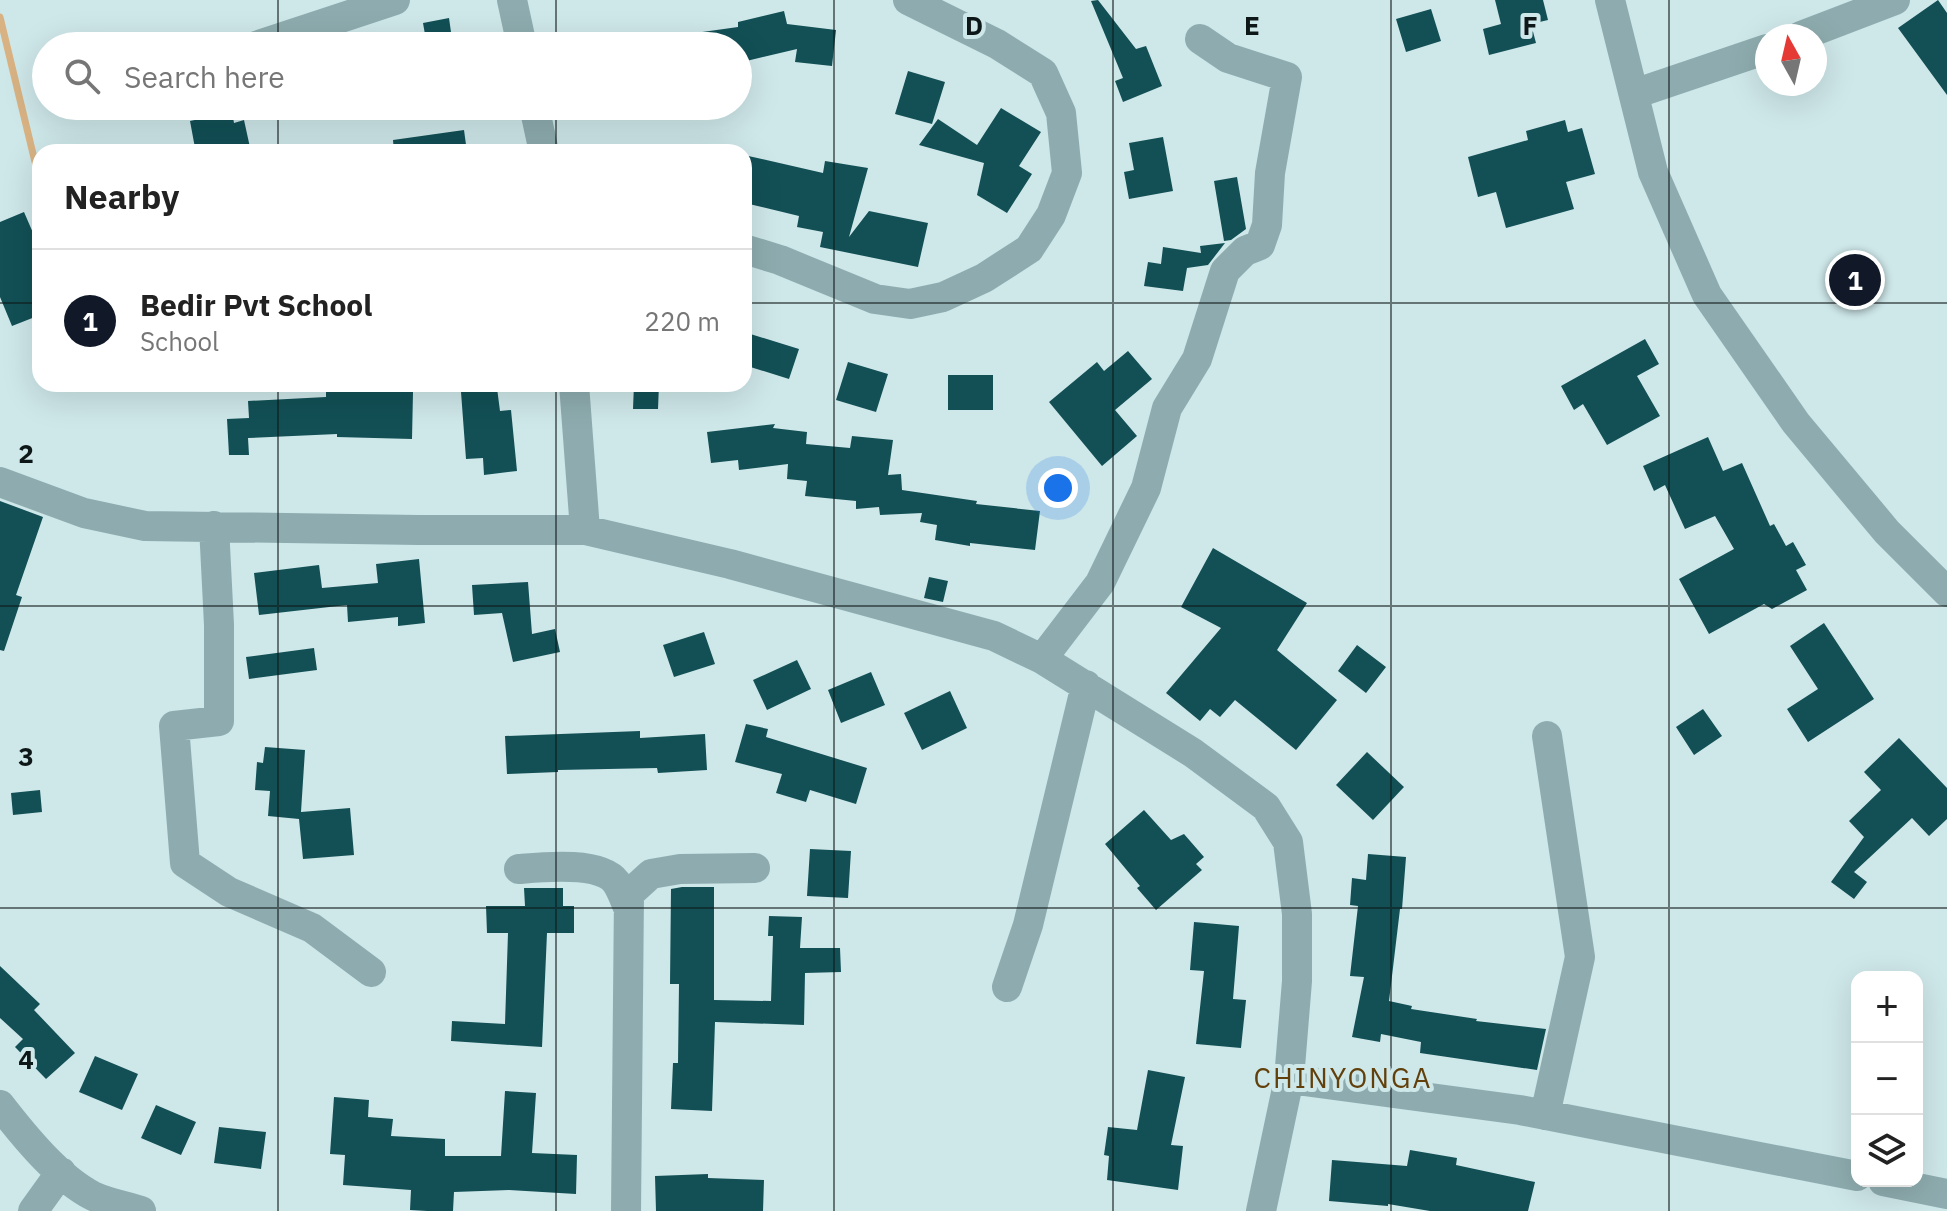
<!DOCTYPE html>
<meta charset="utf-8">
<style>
body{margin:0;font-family:"IBM Plex Sans",sans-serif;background:#f6f6f6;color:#222}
.controls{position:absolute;right:24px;bottom:24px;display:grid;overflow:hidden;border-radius:16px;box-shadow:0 8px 32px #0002}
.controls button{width:72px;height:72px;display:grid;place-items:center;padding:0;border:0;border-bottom:2px solid #e0e0e0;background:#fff;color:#222;font:40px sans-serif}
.compass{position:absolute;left:1755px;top:24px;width:72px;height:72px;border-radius:50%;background:#fff;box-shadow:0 8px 32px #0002;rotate:352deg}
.you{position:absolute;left:1058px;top:488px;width:28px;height:28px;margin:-20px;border:6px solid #fff;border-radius:50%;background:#1a73e8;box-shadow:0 0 0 12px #1a73e833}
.badge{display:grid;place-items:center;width:52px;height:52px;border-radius:50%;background:#111827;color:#fff;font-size:26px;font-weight:700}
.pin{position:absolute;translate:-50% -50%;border:4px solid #fff;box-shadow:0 2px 8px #0006}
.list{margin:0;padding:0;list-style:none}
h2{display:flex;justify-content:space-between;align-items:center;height:104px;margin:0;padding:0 32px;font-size:34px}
h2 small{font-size:26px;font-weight:400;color:#767676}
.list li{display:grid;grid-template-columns:52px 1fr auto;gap:24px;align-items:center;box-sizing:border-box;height:144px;padding:0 32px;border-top:2px solid #e0e0e0}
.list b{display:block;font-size:30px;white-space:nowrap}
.list p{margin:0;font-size:26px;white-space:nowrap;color:#767676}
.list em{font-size:26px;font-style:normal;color:#767676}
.icon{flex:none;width:44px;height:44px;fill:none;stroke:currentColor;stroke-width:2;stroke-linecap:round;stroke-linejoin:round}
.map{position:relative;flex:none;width:1947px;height:1211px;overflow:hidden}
.search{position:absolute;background:#fff;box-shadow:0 8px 32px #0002;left:32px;top:32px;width:720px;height:88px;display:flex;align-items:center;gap:20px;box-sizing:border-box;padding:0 28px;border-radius:44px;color:#767676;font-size:30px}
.panel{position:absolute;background:#fff;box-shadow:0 8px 32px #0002;left:32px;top:144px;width:720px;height:248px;border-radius:24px}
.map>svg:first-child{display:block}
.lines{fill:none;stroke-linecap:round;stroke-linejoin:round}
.stream{stroke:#d8b283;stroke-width:7}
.building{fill:#125056}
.minor{stroke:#8eacaf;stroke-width:30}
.grid{fill:none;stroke:#0e1717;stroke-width:2;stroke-opacity:0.55}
.labels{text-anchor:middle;stroke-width:8;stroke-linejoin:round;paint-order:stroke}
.quarter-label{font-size:28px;letter-spacing:2px;fill:#62400b;stroke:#cee7e9}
.grid-label{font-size:26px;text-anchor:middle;font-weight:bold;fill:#0e1717;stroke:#cee7e9;stroke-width:8;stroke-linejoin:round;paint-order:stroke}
</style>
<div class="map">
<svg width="1947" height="1211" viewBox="0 0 1947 1211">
<rect width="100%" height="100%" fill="#cee7e9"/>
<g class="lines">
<path class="stream" d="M0 17 35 162"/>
</g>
<path class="building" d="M1098 0 1136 49 1146 46 1162 86 1123 102 1115 81 1123 78 1091 1Z
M1495 0H1543L1548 20 1531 24 1536 43 1489 55 1483 29 1501 24Z
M1938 0 1947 13V95L1898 28Z
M1431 9 1441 41 1406 52 1396 19Z
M784 11 787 24 836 30 832 66 795 62 797 49 738 63V46H689L688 34 738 27V22Z
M449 18 453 46H427L423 23Z
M908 71 945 82 932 124 895 114Z
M1001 108 1041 132 1019 166 1032 174 1007 213 977 195 984 163 919 145 938 119 977 145Z
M232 112 234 123 244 120 251 152H202L201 147 195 148 190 121Z
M1565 120 1568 132 1582 128 1595 174 1566 182 1574 209 1506 228 1496 192 1478 197 1468 157 1528 140 1526 131Z
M464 130 467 152H394L393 140Z
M1163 137 1173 191 1129 199 1124 172 1134 170 1129 143Z
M744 155 823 173 825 161 868 168 849 237 869 211 928 223 918 267 820 247 823 232 797 227 799 216 749 204 752 194 744 192Z
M1237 177 1246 229 1231 240 1224 241 1214 181Z
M24 212 40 249V315L12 326 0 297V222Z
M1225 243 1208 265 1187 268 1183 291 1144 286 1148 262 1161 264 1163 247 1201 253 1200 246Z
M744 332 799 349 789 379 744 365Z
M1645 339 1659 364 1637 376 1660 416 1607 445 1583 404 1574 410 1561 386Z
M1128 351 1152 379 1115 410 1137 436 1102 466 1049 402 1097 362 1104 371Z
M848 362 888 374 876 412 836 400Z
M948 375H993V410H948Z
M634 384H659L658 409H633Z
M497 388 500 411 511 410 517 471 484 475 483 458 466 459 461 392Z
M326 390 413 392 412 439 337 437V434L248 438 249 455H229L227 419 249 418 248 401 326 397Z
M775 424 773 428 807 432 806 444 850 448 852 436 893 440 888 475 901 474 902 490 977 501 976 504 1040 511 1035 550 970 543V546L935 540 937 525 920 522 922 513 880 515 879 507 856 509V501L805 496 807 481 787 479 788 464 739 470 738 460 711 463 707 432Z
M1708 437 1723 471 1742 463 1770 526 1774 524 1786 546 1793 542 1806 565 1796 570 1807 590 1772 609 1764 604 1709 634 1679 579 1734 549 1715 516 1685 529 1665 485 1654 491 1643 466Z
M0 501 43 517 16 595 22 597 4 651 0 650Z
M1213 548 1307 603 1277 650 1337 700 1296 750 1235 700 1220 717 1210 709 1200 721 1166 693 1221 628 1181 607Z
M419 559 425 623 398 626V617L348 622 347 605 259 615 254 573 319 565 322 588 378 583 376 564Z
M929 577 948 581 943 602 924 598Z
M528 582 532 634 555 629 560 652 513 662 502 613 474 615 472 585Z
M1824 623 1874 699 1808 742 1787 709 1818 689 1790 646Z
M704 632 715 664 674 677 663 645Z
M1357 645 1386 667 1366 693 1338 671Z
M314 648 317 670 249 679 246 657Z
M797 660 811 689 767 710 753 680Z
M871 672 885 705 841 723 828 690Z
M950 691 967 728 922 750 904 713Z
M1703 709 1722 736 1694 755 1676 727Z
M746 724 768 729 766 737 867 768 856 804 810 790 806 802 776 793 782 774 735 762Z
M640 731V738L705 734 707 770 658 773 657 768 558 770V772L507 774 505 736Z
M1899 738 1947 788V819L1929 836 1912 818 1854 872 1867 882 1854 899 1831 882 1864 837 1849 821 1881 790 1864 772Z
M265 747 305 750 301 812 350 808 354 855 303 859 299 819 268 816 270 791 255 790 257 762 263 763Z
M1367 752 1404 787 1373 820 1336 785Z
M40 790 42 812 13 815 11 793Z
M1144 810 1171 840 1184 834 1204 857 1196 864 1202 870 1156 910 1137 888 1140 886 1105 844Z
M810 849 851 851 848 898 807 896Z
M1368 854 1406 857 1402 909H1400L1389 1001 1412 1006 1411 1009 1477 1019 1476 1021 1546 1029 1537 1070 1420 1053 1421 1042 1381 1034 1380 1042 1352 1037 1364 977 1350 976 1358 906 1350 905 1352 878 1366 880Z
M682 887H714V1000L771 1001 773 936H768L769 916 802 917 800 948H840L841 972 805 973 804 1025 715 1022 712 1111 671 1109 673 1063H678L679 984H670L671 889Z
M524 888H563V906H574V933H547L542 1047 451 1041 452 1021 505 1024 508 933H487L486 906H525Z
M1194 922 1239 926 1233 999 1246 1000 1241 1048 1196 1044 1204 971 1190 970Z
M0 966 40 1004 34 1010 75 1053 46 1079 15 1047 23 1039 0 1018Z
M95 1056 138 1074 122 1110 79 1092Z
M1148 1070 1185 1077 1171 1145 1183 1146 1178 1190 1107 1180 1109 1156 1104 1155 1108 1127 1137 1130Z
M505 1091 536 1093 532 1153 577 1155 576 1194 509 1190 454 1192 453 1211H427L410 1210 411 1190 343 1185 345 1155 330 1154 334 1097 369 1100 368 1117 393 1119 391 1136 445 1139V1156H501Z
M156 1105 196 1122 181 1155 141 1138Z
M219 1127 266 1132 261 1169 214 1163Z
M1410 1150 1457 1158 1456 1165 1535 1182 1528 1211H1430L1388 1204V1206L1329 1201 1332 1160 1407 1166Z
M708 1174V1178L764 1180 763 1211H656L655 1176Z"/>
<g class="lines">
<path class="minor" d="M512 0 522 46
M1610 0 1653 172 1707 295 1796 423 1887 532 1947 592
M1801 36 1895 0
M256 46 395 0
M1634 94 1767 49
M534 106 544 152
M744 249 780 260 875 299 910 304 943 297 984 278 1029 249 1051 215 1067 173 1061 113 1043 73 997 44 908 0
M574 384 585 530
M0 482 84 513 145 526 418 530H585L730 564 994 636 1042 659 1193 753 1266 807 1288 842 1297 914V981L1289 1079 1261 1211
M214 526 219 625V721L174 726 185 863 229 892 312 928 371 972
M1042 659 1100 583 1146 488 1167 408 1197 359 1225 271 1245 251 1260 245 1267 225 1270 173 1287 77 1228 58 1200 39
M519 869C543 867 600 861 616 882 621 889 624 898 627 905
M1007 987 1028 925 1086 685
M1289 1079 1520 1110 1857 1176
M0 1105C24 1136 58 1178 93 1196 108 1203 126 1206 141 1211
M1545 1115 1580 957 1547 736
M1883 1181 1947 1194
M33 1211 61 1172
M626 1211 629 894 651 874 680 869 755 868"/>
</g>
<path class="grid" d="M278 0V46M556 0V46M834 0V1211M1113 0V1211M1391 0V1211M1669 0V1211M278 106V152M556 106V152M0 303H40M744 303H1947M278 384V1211M556 384V1211M0 606H1947M0 908H1947"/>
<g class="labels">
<g class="quarter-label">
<text x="1343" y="1088">CHINYONGA</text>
</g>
</g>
<g class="grid-label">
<text x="974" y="35">D</text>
<text x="1252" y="35">E</text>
<text x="1530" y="35">F</text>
<text x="26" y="463">2</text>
<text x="26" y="766">3</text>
<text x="26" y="1069">4</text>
</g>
</svg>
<div class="controls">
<button>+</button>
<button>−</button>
<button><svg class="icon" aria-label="layers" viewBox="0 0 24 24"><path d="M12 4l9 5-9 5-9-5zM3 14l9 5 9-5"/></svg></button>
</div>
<svg class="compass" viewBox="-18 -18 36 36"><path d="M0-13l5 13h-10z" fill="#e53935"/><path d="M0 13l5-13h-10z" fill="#767676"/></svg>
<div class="you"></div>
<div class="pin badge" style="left:1855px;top:280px">1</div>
<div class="search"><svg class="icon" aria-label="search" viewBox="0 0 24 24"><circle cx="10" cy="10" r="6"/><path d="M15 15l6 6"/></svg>Search here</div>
<section class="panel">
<h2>Nearby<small></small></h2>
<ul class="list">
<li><span class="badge">1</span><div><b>Bedir Pvt School</b><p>School</p></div><em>220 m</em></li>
</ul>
</section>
</div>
